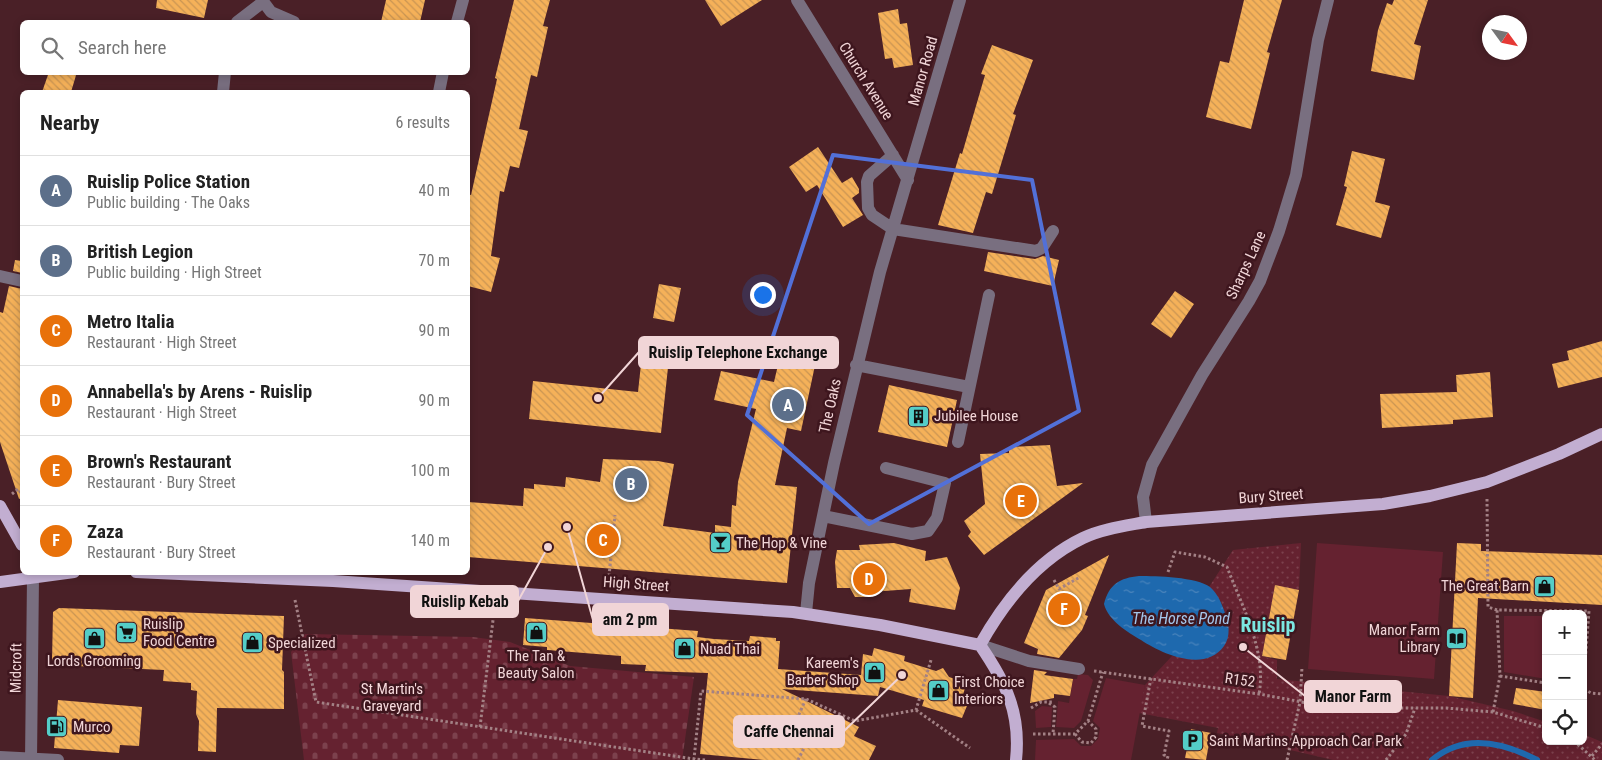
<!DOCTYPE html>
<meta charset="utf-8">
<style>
body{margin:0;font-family:"Roboto Condensed",sans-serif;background:#f6f6f6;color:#222}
.controls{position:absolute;right:15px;bottom:15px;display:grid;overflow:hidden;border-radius:8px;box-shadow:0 2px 8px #0003}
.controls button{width:45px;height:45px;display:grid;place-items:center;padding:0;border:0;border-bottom:1px solid #e0e0e0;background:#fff;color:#222;font:25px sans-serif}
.compass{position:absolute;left:1482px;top:15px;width:45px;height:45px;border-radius:50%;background:#fff;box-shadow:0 2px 8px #0003;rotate:123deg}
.you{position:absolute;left:762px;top:294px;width:18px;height:18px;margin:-12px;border:4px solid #fff;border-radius:50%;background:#1a73e8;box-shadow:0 0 0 8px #1a73e833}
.badge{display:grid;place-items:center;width:32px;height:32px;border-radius:50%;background:#0f766e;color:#fff;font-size:16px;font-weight:700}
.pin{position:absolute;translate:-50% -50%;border:2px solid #fff;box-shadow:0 1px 5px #0006}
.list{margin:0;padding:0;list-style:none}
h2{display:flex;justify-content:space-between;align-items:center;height:65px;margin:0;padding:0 20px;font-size:21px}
h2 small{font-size:16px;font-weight:400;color:#767676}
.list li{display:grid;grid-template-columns:32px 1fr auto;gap:15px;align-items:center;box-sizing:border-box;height:70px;padding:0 20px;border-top:1px solid #e0e0e0}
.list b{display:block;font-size:19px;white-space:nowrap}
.list p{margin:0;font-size:16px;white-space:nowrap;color:#767676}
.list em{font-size:16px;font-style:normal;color:#767676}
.icon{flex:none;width:28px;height:28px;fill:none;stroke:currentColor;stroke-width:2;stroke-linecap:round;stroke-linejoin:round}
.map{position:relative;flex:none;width:1602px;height:760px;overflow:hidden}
.search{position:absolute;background:#fff;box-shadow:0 2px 8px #0003;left:20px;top:20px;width:450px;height:55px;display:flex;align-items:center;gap:12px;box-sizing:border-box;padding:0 18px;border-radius:8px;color:#767676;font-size:19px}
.panel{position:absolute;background:#fff;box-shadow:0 2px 8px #0003;left:20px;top:90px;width:450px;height:485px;border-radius:8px}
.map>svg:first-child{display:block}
.grass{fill:#652230}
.cemetery{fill:url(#cemetery-stones)}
.park{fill:url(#park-dots)}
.water{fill:url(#water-ripples)}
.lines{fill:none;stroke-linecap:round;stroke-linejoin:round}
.stream{stroke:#1e69ae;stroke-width:6}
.building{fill:url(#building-back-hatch)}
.path{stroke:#a38185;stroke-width:3;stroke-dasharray:2.5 2.5;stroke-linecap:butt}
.minor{stroke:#796f80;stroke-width:12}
.major{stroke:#c2aed1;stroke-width:12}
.marked{fill:none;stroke:#5270d8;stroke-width:4;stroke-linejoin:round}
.labels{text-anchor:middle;stroke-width:5;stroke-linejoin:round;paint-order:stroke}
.street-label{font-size:15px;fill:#f1d5d7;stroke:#3e161e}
.poi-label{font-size:15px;fill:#f1d5d7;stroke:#3e161e;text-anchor:start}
.park-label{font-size:15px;fill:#f7dadd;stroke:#3e161e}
.water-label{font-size:16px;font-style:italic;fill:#a4c6eb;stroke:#3e161e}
.district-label{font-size:20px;font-weight:bold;fill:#7be7e1;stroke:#3e161e}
.leader{fill:none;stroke:#f1d5d7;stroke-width:2}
.callout-dot{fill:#f1d5d7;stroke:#3e161e;stroke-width:2}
.callout{fill:#f1d5d7;stroke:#f1d5d7;stroke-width:2}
.callout-label{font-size:16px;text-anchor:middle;font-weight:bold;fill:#111}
</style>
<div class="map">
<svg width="1602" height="760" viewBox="0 0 1602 760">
<defs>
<pattern id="cemetery-stones" width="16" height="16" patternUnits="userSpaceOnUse" patternTransform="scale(1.25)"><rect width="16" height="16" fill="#652230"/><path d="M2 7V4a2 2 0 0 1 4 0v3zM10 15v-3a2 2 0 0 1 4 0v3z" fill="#7c414d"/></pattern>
<pattern id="park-dots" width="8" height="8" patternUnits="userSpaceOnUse" patternTransform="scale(1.25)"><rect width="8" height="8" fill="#652230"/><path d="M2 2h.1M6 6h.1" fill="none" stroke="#7c414d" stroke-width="1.8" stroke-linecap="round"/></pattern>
<pattern id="water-ripples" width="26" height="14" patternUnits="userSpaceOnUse" patternTransform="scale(1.25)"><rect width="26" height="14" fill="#1e69ae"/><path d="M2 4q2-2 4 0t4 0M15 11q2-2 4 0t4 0" fill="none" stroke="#4a84bc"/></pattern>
<pattern id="building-back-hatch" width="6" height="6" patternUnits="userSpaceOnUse" patternTransform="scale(1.25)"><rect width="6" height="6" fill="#f5b159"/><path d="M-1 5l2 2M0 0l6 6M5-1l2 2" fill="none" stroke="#ca9553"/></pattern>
</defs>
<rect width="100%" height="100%" fill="#4a2027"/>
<path class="grass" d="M1317 543 1443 552 1434 679 1308 669Z
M1504 616H1546V679L1504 672Z
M1078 674 1088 675 1093 680 1081 721 1074 728 1056 727 1058 701 1069 703 1073 679H1077Z
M1106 678 1145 685 1131 760H1035L1036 740 1074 739 1081 746H1091L1098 739 1100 728 1093 721Z
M1042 706 1052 707 1051 727 1036 728 1035 711Z"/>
<path class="cemetery" d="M305 634 473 637 510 642 570 666 694 677 682 760H304L291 652Z"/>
<path class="park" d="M1301 543 1299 590 1275 586 1262 656 1277 660V679L1449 696 1513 711 1546 722V741H1583V734L1602 742V760H1333L1217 733 1218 728 1139 713 1145 685 1172 656 1199 659 1229 623 1221 602 1209 587 1233 550Z"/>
<path class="water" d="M1139 576C1156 576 1197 577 1210 587 1218 594 1222 604 1225 613 1229 624 1231 636 1224 646 1205 673 1162 654 1141 640 1127 632 1108 620 1104 604 1109 584 1120 578 1139 576Z"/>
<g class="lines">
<path class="stream" d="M1432 760C1464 733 1503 742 1537 760"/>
</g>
<path class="building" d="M157 0H208L204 18 156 8Z
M386 0H425L420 22H381Z
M514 0H550L543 26 548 27 537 77 531 75 519 129 528 131 519 168 510 166 504 192 500 191 491 256 500 258 491 292 468 286V194L471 195 497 79 495 78Z
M705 0H762L721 26Z
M1244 0H1282L1267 52 1270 53 1251 129 1206 117 1220 61 1229 63Z
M1394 0H1428L1414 44 1421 46 1414 80 1371 71 1378 30 1387 3 1392 5Z
M898 9 900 24 907 23 913 65 894 68 892 58 885 59 878 13Z
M992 45 1033 60 1013 114 1016 115 992 194 986 192 973 233 938 225 960 153 962 154 985 75 981 74Z
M49 72H77L71 92H42Z
M818 147 842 183 852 177 859 189V193L852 198 863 215 843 227 817 185 806 192 789 167Z
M1352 151 1385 159 1375 202 1390 206 1381 238 1336 225 1347 187 1344 186Z
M988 252 1035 259 1043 256 1059 260 1053 286 984 271Z
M15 260 22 261V273L13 271Z
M659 284 681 288 674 322 653 318Z
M9 286 22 289V498L19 499 0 442V312L3 313Z
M1175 291 1194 304 1171 338 1151 324Z
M1602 341V377L1558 388 1552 364 1569 360 1567 351Z
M782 348 817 356 801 431 787 428 775 485 797 487 787 583 468 557V502L523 506 524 488 534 489V484L565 487 566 477 600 482 603 459 658 461 674 464 663 526 715 533V525L731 527 732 505 736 506 738 482 756 409 714 400 721 371 774 382Z
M642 355 669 358 661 433 529 419 533 381 638 392Z
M1490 372 1493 417 1453 420V424L1382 428 1380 394 1457 392 1456 375Z
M889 385 957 400 947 447 878 432Z
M1050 445 1057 486 1083 483 984 555 968 536 971 532 964 521 985 504 980 454 1009 453V447Z
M894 543 926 551 925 561 947 557 960 588 955 610 909 602 911 589 871 592V597H855L850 588H837L835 562 837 550H860L859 545Z
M1457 543 1481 544V551L1602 555V605L1478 598 1473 698 1449 696Z
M1109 555 1085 615 1088 616 1082 630 1059 658 1037 654 1038 649 1024 643 1046 590Z
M1275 585 1299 590 1286 660 1262 656Z
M59 608 284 616 282 670 284 672V709L217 708 216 752 198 751 199 721 196 714 197 691 191 690V683L163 681 164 670 54 665V661H52L53 612Z
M525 618 698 631 697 637 714 639 749 641 750 636 776 638V641H780L778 669 861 675 863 654 872 656 874 648 905 656 904 661 936 671 943 668 949 677 955 679 953 685 965 688 962 698 969 701 962 718 922 706 924 700 880 687 878 696 782 689 859 727 854 736 876 746 869 760H764L700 754 708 673 645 671 646 665 621 664V656L547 650V647L523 645Z
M1034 670 1047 672 1044 675 1073 679 1070 696 1054 694V698L1030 703Z
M1516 688 1546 692V710L1513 704Z
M58 700 142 707 139 746 120 745 119 753 54 748Z
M1191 729 1211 733 1206 760 1185 758Z"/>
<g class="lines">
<path class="path" d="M12 494 18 489 22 494
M1487 499 1488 607 1497 610
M1168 572 1175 552 1205 557 1227 567C1242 606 1267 652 1259 694
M609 576 615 515
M1054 580 1059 589 1080 577
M295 600 316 702 694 759
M1094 671 1259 694 1350 711 1392 708H1446L1493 712 1546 728
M1500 676 1546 683
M1151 678 1142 726 1169 731 1164 755 1168 756 1167 760
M1584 689 1591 693 1602 694
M1049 703 1055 707 1053 734
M1031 708 1041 702H1053
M916 710 970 748
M1493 712 1500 676 1497 610 1589 611 1583 689
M480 727 494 612
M1033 734H1075L1088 721 1103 672
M1075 734 1082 742 1091 743 1096 737V729L1088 721
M1574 741 1595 760
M1592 756 1602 744
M705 760 694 759 701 691 806 699 855 721 916 710 931 660
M798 760 806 744 789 736 806 699
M1287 760 1300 702 1302 667
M1386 760 1406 734 1415 708"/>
<path class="minor" d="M262 0 271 12 294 22
M797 0 908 180
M237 22 263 2
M457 22 463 0
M223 92 225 72
M439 92 443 72
M893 155 869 176 867 182 868 208 872 215 893 229 1036 251 1042 248 1053 231
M0 276 22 281
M856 365 969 387
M958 442 989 295
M823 516 912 534 928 531 937 518 945 483 886 468
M1146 522 1143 497 1152 465 1202 375 1249 301 1260 281 1279 231 1296 175 1318 40 1328 0
M806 613 809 583 834 463 880 272 960 0
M980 645 1029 661 1079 669
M0 757 58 760
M31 760 33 577"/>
<path class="major" d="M0 506 22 545
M136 572 333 581 793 612 880 625 980 645
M0 582 74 572
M980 645C1004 602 1037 560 1083 538 1102 529 1125 526 1146 522L1383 504 1430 496 1487 482 1559 454 1602 434
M980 645C1006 683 1021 713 1016 760"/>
</g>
<path class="marked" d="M833 155 1032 180 1079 411 869 524 747 415Z"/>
<defs>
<symbol id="building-square" viewBox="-11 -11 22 22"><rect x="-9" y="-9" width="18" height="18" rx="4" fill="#54cdc8" stroke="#3e161e"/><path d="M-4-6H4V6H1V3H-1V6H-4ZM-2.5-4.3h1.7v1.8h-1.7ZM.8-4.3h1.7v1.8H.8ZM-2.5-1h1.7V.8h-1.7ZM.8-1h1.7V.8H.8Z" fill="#111"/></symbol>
<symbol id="bar-square" viewBox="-11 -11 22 22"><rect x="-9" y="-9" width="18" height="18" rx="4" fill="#54cdc8" stroke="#3e161e"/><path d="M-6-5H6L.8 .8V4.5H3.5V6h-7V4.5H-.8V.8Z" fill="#111"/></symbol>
<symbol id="shop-square" viewBox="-11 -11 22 22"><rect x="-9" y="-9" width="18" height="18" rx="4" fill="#54cdc8" stroke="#3e161e"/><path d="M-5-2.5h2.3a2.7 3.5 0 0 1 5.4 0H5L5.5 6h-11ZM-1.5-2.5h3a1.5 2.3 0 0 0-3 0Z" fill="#111"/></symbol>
<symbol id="supermarket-square" viewBox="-11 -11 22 22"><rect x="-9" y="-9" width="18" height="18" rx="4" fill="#54cdc8" stroke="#3e161e"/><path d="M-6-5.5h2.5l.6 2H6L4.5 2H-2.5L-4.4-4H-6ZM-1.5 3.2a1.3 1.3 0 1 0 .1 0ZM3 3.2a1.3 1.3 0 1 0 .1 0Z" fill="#111"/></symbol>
<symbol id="library-square" viewBox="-11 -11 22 22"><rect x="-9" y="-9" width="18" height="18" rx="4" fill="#54cdc8" stroke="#3e161e"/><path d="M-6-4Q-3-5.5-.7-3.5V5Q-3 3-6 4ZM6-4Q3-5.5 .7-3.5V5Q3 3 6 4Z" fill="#111"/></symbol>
<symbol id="fuel-square" viewBox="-11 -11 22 22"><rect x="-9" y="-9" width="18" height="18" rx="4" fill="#54cdc8" stroke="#3e161e"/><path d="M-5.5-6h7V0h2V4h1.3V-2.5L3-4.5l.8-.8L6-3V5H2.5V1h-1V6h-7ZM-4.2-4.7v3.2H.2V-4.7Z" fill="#111"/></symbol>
<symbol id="parking-square" viewBox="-11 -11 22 22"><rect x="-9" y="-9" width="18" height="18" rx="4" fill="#54cdc8" stroke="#3e161e"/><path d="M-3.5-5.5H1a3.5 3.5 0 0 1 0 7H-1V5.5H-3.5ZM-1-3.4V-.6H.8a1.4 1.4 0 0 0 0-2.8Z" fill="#111"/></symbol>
</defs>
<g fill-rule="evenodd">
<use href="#building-square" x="906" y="404" width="25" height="25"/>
<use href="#bar-square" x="708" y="530" width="25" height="25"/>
<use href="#shop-square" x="1532" y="574" width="25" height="25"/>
<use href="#supermarket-square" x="114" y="620" width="25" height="25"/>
<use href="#shop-square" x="524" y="620" width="25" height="25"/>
<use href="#shop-square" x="82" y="626" width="25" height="25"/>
<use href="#library-square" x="1444" y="626" width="25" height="25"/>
<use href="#shop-square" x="240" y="630" width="25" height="25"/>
<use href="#shop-square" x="672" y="636" width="25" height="25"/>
<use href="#shop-square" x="862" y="660" width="25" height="25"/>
<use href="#shop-square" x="926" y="678" width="25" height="25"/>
<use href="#fuel-square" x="44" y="714" width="25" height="25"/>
<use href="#parking-square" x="1180" y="728" width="25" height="25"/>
</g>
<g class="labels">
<g class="street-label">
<text transform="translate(923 71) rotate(-74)" y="5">Manor Road</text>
<text transform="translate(866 81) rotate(58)" y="5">Church Avenue</text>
<text transform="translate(1246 265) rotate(-65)" y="5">Sharps Lane</text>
<text transform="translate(830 406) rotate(-77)" y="5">The Oaks</text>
<text transform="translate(1271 496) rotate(-4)" y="5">Bury Street</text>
<text transform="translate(636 584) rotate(4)" y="5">High Street</text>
<text transform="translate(16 668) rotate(-89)" y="5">Midcroft</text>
<text transform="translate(1240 680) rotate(8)" y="5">R152</text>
</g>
<g class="poi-label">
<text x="934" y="421">Jubilee House</text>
<text x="736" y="548">The Hop &amp; Vine</text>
<text x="1529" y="591" text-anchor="end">The Great Barn</text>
<text x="143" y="629">Ruislip<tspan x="143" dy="17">Food Centre</tspan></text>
<text x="1440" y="635" text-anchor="end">Manor Farm<tspan x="1440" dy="17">Library</tspan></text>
<text x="268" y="648">Specialized</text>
<text x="700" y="654">Nuad Thai</text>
<text x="536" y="661" text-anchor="middle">The Tan &amp;<tspan x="536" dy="17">Beauty Salon</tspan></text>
<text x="94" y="666" text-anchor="middle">Lords Grooming</text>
<text x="859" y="668" text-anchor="end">Kareem's<tspan x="859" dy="17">Barber Shop</tspan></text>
<text x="954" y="687">First Choice<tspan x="954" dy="17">Interiors</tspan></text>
<text x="73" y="732">Murco</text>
<text x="1209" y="746">Saint Martins Approach Car Park</text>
</g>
<g class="park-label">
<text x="392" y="694">St Martin's<tspan x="392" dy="17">Graveyard</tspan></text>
</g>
<g class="water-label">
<text x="1181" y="624">The Horse Pond</text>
</g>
<g class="district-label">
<text x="1268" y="632">Ruislip</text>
</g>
</g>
<path class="leader" d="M598 398L639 352M548 547L518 601M567 527L593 620M1243 647L1305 696M902 675L844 731"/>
<g class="callout-dot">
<circle cx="598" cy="398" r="5"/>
<circle cx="548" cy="547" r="5"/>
<circle cx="567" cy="527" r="5"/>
<circle cx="1243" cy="647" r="5"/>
<circle cx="902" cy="675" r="5"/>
</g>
<g class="callout">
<rect x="639" y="337" width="199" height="31" rx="5"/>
<rect x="411" y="586" width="107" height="31" rx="5"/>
<rect x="593" y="604" width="75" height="31" rx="5"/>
<rect x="1305" y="681" width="96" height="31" rx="5"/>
<rect x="734" y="716" width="110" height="31" rx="5"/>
</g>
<g class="callout-label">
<text x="738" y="358">Ruislip Telephone Exchange</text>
<text x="465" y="607">Ruislip Kebab</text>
<text x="630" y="625">am 2 pm</text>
<text x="1353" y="702">Manor Farm</text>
<text x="789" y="737">Caffe Chennai</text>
</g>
</svg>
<div class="controls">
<button>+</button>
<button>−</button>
<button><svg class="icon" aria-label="locate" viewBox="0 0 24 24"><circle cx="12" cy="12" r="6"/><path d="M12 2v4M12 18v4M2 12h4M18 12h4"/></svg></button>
</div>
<svg class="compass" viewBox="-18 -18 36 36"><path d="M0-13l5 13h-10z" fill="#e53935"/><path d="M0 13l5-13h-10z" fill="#767676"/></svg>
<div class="you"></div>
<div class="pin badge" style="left:788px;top:405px;background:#5c6f8a">A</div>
<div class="pin badge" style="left:631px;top:484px;background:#5c6f8a">B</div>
<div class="pin badge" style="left:603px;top:540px;background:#e8710a">C</div>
<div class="pin badge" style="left:869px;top:579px;background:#e8710a">D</div>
<div class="pin badge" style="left:1021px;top:501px;background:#e8710a">E</div>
<div class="pin badge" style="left:1064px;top:609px;background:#e8710a">F</div>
<div class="search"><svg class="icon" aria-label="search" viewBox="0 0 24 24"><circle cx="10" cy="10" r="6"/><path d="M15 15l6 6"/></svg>Search here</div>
<section class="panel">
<h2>Nearby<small>6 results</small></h2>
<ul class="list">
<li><span class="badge" style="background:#5c6f8a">A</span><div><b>Ruislip Police Station</b><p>Public building · The Oaks</p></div><em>40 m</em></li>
<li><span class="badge" style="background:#5c6f8a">B</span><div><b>British Legion</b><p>Public building · High Street</p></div><em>70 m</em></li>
<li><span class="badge" style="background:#e8710a">C</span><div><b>Metro Italia</b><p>Restaurant · High Street</p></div><em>90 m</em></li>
<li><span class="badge" style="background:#e8710a">D</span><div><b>Annabella's by Arens - Ruislip</b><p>Restaurant · High Street</p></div><em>90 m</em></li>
<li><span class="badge" style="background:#e8710a">E</span><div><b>Brown's Restaurant</b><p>Restaurant · Bury Street</p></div><em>100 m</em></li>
<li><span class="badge" style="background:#e8710a">F</span><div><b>Zaza</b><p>Restaurant · Bury Street</p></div><em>140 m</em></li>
</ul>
</section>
</div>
